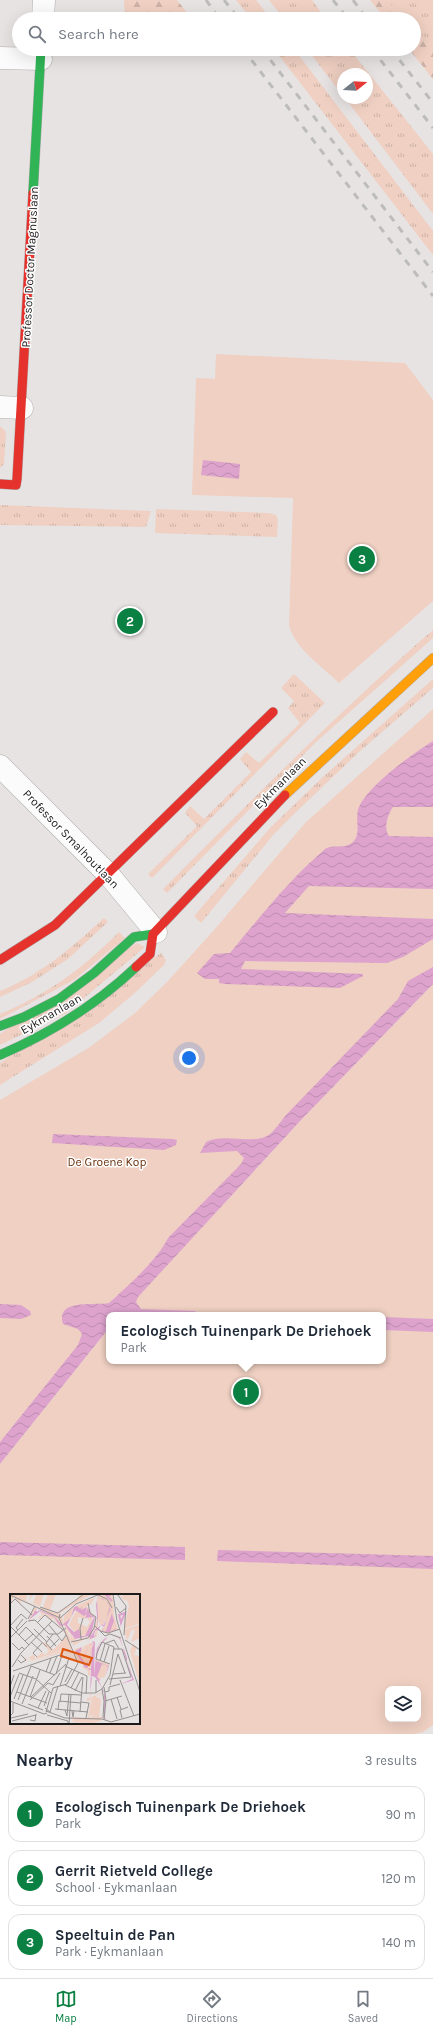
<!DOCTYPE html>
<meta charset="utf-8">
<style>
body{margin:0;font-family:Karla,sans-serif;background:#f6f6f7;color:#1f2937}
.controls{position:absolute;right:12px;bottom:12px;display:grid;overflow:hidden;border-radius:8px;box-shadow:0 4px 16px #0002}
.controls button{width:36px;height:36px;display:grid;place-items:center;padding:0;border:0;border-bottom:1px solid #e0e1e3;background:#fff;color:#1f2937;font:20px sans-serif}
.compass{position:absolute;left:337px;top:68px;width:36px;height:36px;border-radius:50%;background:#fff;box-shadow:0 4px 16px #0002;rotate:72deg}
.you{position:absolute;left:189px;top:1058px;width:14px;height:14px;margin:-10px;border:3px solid #fff;border-radius:50%;background:#1a73e8;box-shadow:0 0 0 6px #1a73e833}
.badge{display:grid;place-items:center;width:26px;height:26px;border-radius:50%;background:#0b8043;color:#fff;font-size:13px;font-weight:700}
.pin{position:absolute;translate:-50% -50%;border:2px solid #fff;box-shadow:0 1px 4px #0006}
.popup{position:absolute;left:106px;top:1312px;width:280px;height:52px;box-sizing:border-box;display:grid;place-content:center;border-radius:8px;background:#fff;filter:drop-shadow(0 1px 3px #0005);font-size:13px;white-space:nowrap;color:#747a83}
.popup b{font-size:15px;color:#1f2937}
.popup::after{content:'';position:absolute;left:50%;top:100%;margin-left:-8px;border:8px solid transparent;border-top-color:#fff}
.list{margin:0;padding:0;list-style:none}
h2{display:flex;justify-content:space-between;align-items:center;height:52px;margin:0;padding:0 16px;font-size:17px}
h2 small{font-size:13px;font-weight:400;color:#747a83}
.list li{display:grid;grid-template-columns:26px 1fr auto;gap:12px;align-items:center;box-sizing:border-box;height:56px;margin:0 8px 8px;padding:0 8px;border:1px solid #e0e1e3;border-radius:12px}
.list b{display:block;font-size:15px;white-space:nowrap}
.list p{margin:0;font-size:13px;white-space:nowrap;color:#747a83}
.list em{font-size:13px;font-style:normal;color:#747a83}
.icon{flex:none;width:22px;height:22px;fill:none;stroke:currentColor;stroke-width:2;stroke-linecap:round;stroke-linejoin:round}
.map{position:relative;flex:none;width:433px;height:1734px;overflow:hidden}
.search{position:absolute;background:#fff;box-shadow:0 4px 16px #0002;left:12px;right:12px;top:12px;height:44px;display:flex;align-items:center;gap:10px;box-sizing:border-box;padding:0 14px;border-radius:22px;color:#747a83;font-size:15px}
.sheet{height:244px;background:#fff}
nav{display:flex;justify-content:space-around;align-items:center;box-sizing:border-box;height:56px;border-top:1px solid #e0e1e3;background:#fff;font-size:11px;color:#747a83}
nav a{display:grid;justify-items:center;gap:2px}
nav .on{color:#0b8043}
.map>svg:first-child{display:block}
.grass{fill:url(#grass-tufts)}
.forest{fill:url(#forest-firs)}
.green{fill:#efd0c2;fill-rule:evenodd}
.water{fill:url(#water-waves)}
.lines{fill:none;stroke-linecap:round;stroke-linejoin:round}
.street-casing{stroke:#b0adad;stroke-width:23}
.fast-casing{stroke:#b0adad;stroke-width:10}
.slow-casing{stroke:#b0adad;stroke-width:10}
.jam-casing{stroke:#b0adad;stroke-width:10}
.street{stroke:#fcfbfb;stroke-width:22}
.fast{stroke:#30b455;stroke-width:9}
.slow{stroke:#ff9f0a;stroke-width:9}
.jam{stroke:#e5322d;stroke-width:9}
.rail{stroke:#bdbcbc;stroke-width:3;stroke-dasharray:7 7;stroke-linecap:butt}
.labels{text-anchor:middle;stroke-width:3;stroke-linejoin:round;paint-order:stroke}
.street-label{font-size:12px;fill:#1c1919;stroke:#fff}
.park-label{font-size:12px;fill:#672f0c;stroke:#fff}
.inset-river{fill:none;stroke:#dda3cd;stroke-width:2}
.inset-road{fill:none;stroke:#969292;stroke-width:1}
.view{fill:#de560d;fill-opacity:0.15;stroke:#de560d;stroke-width:2}
.inset-edge{fill:none;stroke:#1c1919;stroke-width:2}
</style>
<div class="map">
<svg width="433" height="1734" viewBox="0 0 433 1734">
<defs>
<pattern id="grass-tufts" width="24" height="20" patternUnits="userSpaceOnUse"><rect width="24" height="20" fill="#efd0c2"/><path d="M3 7l-1-3M5 7V3M7 7l1-3M15 17l-1-3M17 17v-4M19 17l1-3" fill="none" stroke="#ccb2a6"/></pattern>
<pattern id="forest-firs" width="22" height="20" patternUnits="userSpaceOnUse"><rect width="22" height="20" fill="#efd0c2"/><path d="M5 1l3.5 6h-7zM16 11l3.5 6h-7z" fill="#ccb2a6"/></pattern>
<pattern id="water-waves" width="16" height="10" patternUnits="userSpaceOnUse"><rect width="16" height="10" fill="#dda3cd"/><path d="M0 5q4-4 8 0t8 0" fill="none" stroke="#bd8caf"/></pattern>
</defs>
<rect width="100%" height="100%" fill="#e8e3e3"/>
<path class="grass" d="M236 0H256L271 19H251Z
M269 0H312L326 19H284Z
M370 0H433V79L409 49H414V19H385Z
M274 49H294L433 231V255Z
M307 49H349L351 51 433 154V214L345 98H367V74H343V96Z
M0 426 6 432 4 464 0 468Z
M0 505 151 511 146 527 0 525Z
M156 509 269 513 276 515 278 520 277 537 155 533Z
M433 630V638L315 743 167 893 163 889C251 801 338 712 433 630Z
M294 674 325 703 152 878 148 874 197 826 185 813 190 806 204 819 251 772 240 759 246 752 259 763 300 723 288 708 294 701 281 688Z
M433 679V688L359 752 293 815 274 834 201 923 194 916 270 828 325 775Z
M104 918 108 922 68 959 32 982 0 997V991C42 974 71 948 104 918Z
M119 932 125 938 74 980 0 1019V1014C48 994 82 969 119 932Z
M137 943 145 947 66 1013 0 1045V1034Z
M161 953 166 960 164 965 136 992 99 1023 0 1085V1063Z"/>
<path class="forest" d="M124 0H177L192 19H125Z
M371 0H386L406 19H386Z
M414 27 433 46V79L409 49H414Z
M140 49H215L220 55C204 55 151 58 140 49Z"/>
<path class="green" d="M216 354 405 363 433 400V601L339 683C322 666 295 649 289 625L293 498 192 495 196 378 215 379Z
M433 709V974L109 1315 0 1453V1100L90 1047 135 1013 167 982 214 930 306 822Z
M433 984V1725L423 1732 414 1734H0V1464L109 1328V1361H383V1315H121L302 1119ZM11 1595H139V1723H11ZM388 1689H418V1719H388Z"/>
<path class="water" d="M203 460 240 464 239 479 201 475Z
M433 741V807H393C388 814 383 828 389 836L433 837V889L309 886 285 913 433 919V939L403 957 387 963 245 961 241 969 363 974V976L340 988 225 984 219 983V979H205L197 973 214 954 230 953C259 918 289 880 324 850 332 843 345 850 353 842 362 833 354 818 359 807 369 785 412 754 433 741Z
M433 967V984L302 1119 138 1297 136 1302 141 1309 195 1311 199 1315H109V1328L0 1464V1442L78 1345 82 1334 78 1329 63 1324C55 1298 95 1306 109 1303 127 1287 158 1259 168 1238L241 1164 244 1158 237 1151 200 1153 206 1142C224 1132 256 1146 270 1134 276 1129 281 1121 286 1115L398 999 408 981Z
M53 1134 173 1139 177 1140 176 1145 164 1150 52 1143Z
M0 1304 21 1305 30 1311 31 1315 21 1319 0 1318Z
M383 1317 433 1319V1332L383 1330Z
M0 1542 185 1547V1560L0 1555Z
M218 1550 433 1556V1569L217 1561Z"/>
<g class="lines">
<defs>
<path id="street" d="M43 19 44 0
M0 58 41 59
M0 407 22 408
M0 766 108 874 156 932"/>
<path id="fast" d="M33 193 41 49
M0 1026 24 1017 59 999 94 973 134 937 153 934
M0 1055C51 1033 96 1005 136 967"/>
<path id="slow" d="M285 795 433 658"/>
<path id="jam" d="M0 484 16 485 17 479 33 193
M0 960 55 925 273 712
M136 967 150 954 153 934 285 795"/>
</defs>
<use href="#street" class="street-casing"/>
<use href="#fast" class="fast-casing"/>
<use href="#slow" class="slow-casing"/>
<use href="#jam" class="jam-casing"/>
<use href="#street" class="street"/>
<use href="#fast" class="fast"/>
<use href="#slow" class="slow"/>
<use href="#jam" class="jam"/>
<path class="rail" d="M206 0 220 19
M224 0 239 19
M333 0 348 19
M353 0 367 19
M243 49 433 296
M262 49 433 272
M372 49 433 128
M391 49 433 103"/>
</g>
<g class="labels">
<g class="street-label">
<text transform="translate(30 267) rotate(-87)" y="4">Professor Doctor Magnuslaan</text>
<text transform="translate(280 783) rotate(-45)" y="4">Eykmanlaan</text>
<text transform="translate(71 839) rotate(46)" y="4">Professor Smalhoutlaan</text>
<text transform="translate(51 1014) rotate(-30)" y="4">Eykmanlaan</text>
</g>
<g class="park-label">
<text x="107" y="1166">De Groene Kop</text>
</g>
</g>
<g transform="translate(10 1594)">
<rect width="130" height="130" fill="#e8e3e3"/>
<path d="M0 0H7L8 3 9 0H17L16 7 46 19 63 9 71 2 68 3 70 0H82L48 20 52 22 54 30V22L60 15 85 3 82 9 72 16 64 13 61 24 55 30 63 40 62 43 67 44 64 47 80 42 63 52V47H60L62 55 20 69 61 53 15 69 22 66 19 64 15 68 16 65 11 60 17 65 24 60 25 65 32 58 35 61 39 57 33 49 35 48 43 56 57 42 53 37 56 35 61 45V41L52 29V35L43 24 41 26 35 20 30 25 28 23 32 22 30 17 42 22 52 31 44 23 27 13V15L19 26 24 25 20 27 19 26V25L25 13H27L32 14 10 5 11 10 4 3 0 10ZM93 0H103L104 22 108 36 97 40 91 37 93 33V37L96 27 92 26 95 28 92 32 88 27 87 42 77 47 81 43 80 45 84 43 86 37V34L83 38 81 42 87 25 88 28 87 2ZM108 0 115 4 111 0H129L130 29 114 35 119 11 116 5 115 7ZM77 13 85 23 77 20 75 25 68 23V29L77 33 80 28 77 24 82 23V26L77 41 71 42V38L64 37 59 31 66 17 75 22ZM130 30V44L121 48 125 36 122 35 117 47 120 57 123 50 127 53 124 61 130 62V92L114 36ZM80 100H81L78 128 82 100 80 125 82 122 94 123 89 128 87 126 88 128 81 127 88 129H87L61 128 64 126 61 124 60 121 61 123 78 124 80 105 79 107H77V104H80Z" fill="#efd0c2"/>
<path d="M21 0H34L30 12 23 9 26 1H23L18 7ZM38 0H46L40 16 33 13ZM83 48 80 82 78 81V77L72 73 74 70 69 68 64 55 72 53V57L74 52ZM86 66 99 70 94 84 91 83 90 86 85 81ZM92 98 91 100 85 102 91 105 89 123 80 121 82 103Z" fill="#efd0c2"/>
<path d="M88 0 87 7 88 21 95 6 88 4 94 5 98 9 101 17 106 33 105 36 101 37 106 34 104 27 100 38H97L93 37H96L99 28 96 27 99 28 102 19 100 16 96 27 100 13 95 26 100 12 95 6 88 21V25L96 28 94 33 91 30 94 31 95 28 88 25V34L91 30 89 35 92 37 94 33 93 37 86 36 84 40V43L86 39 85 43 80 45 79 42 65 45 55 31 50 32 44 23 30 17 19 26 26 16 27 18 30 16 44 22 52 31 61 24 64 13 67 12 70 15 72 12 71 16 77 13 75 20 78 14 80 20 85 23 81 42 86 34 89 35H88V33L86 11 87 6ZM65 16 74 22 77 20 75 24 84 23 75 42H71L69 35 64 38 57 31ZM102 41 106 42 110 44 117 64V68L124 86 129 106 124 86 111 90 122 85 113 56 114 55 109 44 102 41 98 43 89 52 86 67 99 72 95 84 98 73 96 71 92 83 96 71 92 70 87 83 90 86 92 83 89 87 95 101V123L97 127 94 123V97L85 83 81 82 82 84 80 99 81 76H79L78 74 81 75 82 55 78 66 83 51 79 50 74 65 76 58 71 57 69 60 76 71 78 67V74H75L65 57 72 53 71 57 76 58 79 50H81L84 51 82 47 85 48 84 81 87 54 89 51 94 45Z" fill="#dda3cd" fill-rule="evenodd"/>
<path class="inset-river" d="M101 1H96L102 7M115 19 112 26 111 29 109 21Z"/>
<path class="inset-road" d="M103 0 107 27 130 98M107 0 116 12 114 41M0 1 50 24 66 10 90 0M88 1 97 5 102 14M0 10 5 5 22 21M30 13 48 19 74 0M106 13 110 19 116 14M18 25 25 12M18 27 25 26 39 40H48L56 34M27 29 35 21 53 36M39 31 52 47 56 41M0 32 19 51M0 32 11 20 17 25M85 32 95 42 100 40 111 44M24 35 37 48M8 36 6 34 13 25M90 37 98 39 110 35M9 41 16 33 23 40M37 42 46 52M0 44 17 27M71 45 70 34 73 24M115 46 130 56M15 47 23 40 37 53M21 48 32 58M61 48 78 44 84 34 86 23 80 19 78 9M2 49 9 56 12 53 14 55M94 50 104 46 109 55M40 54 49 45M42 56 36 49 43 40M11 59 42 27M27 63 23 59 32 49M8 66 11 69 16 66 11 61M90 67 95 50M94 68 99 52M100 70 86 65 87 59 92 48 104 53M21 72 45 81M55 72 77 82 76 100M2 73 11 59M3 77 50 61 59 64 50 92M36 78 41 64M9 79 26 85 41 99M40 79 47 62M46 80 52 61M103 80 116 79M99 85 121 83 112 55H103M110 86 124 122M55 88 62 75M55 91 72 99H85L92 95 100 81 104 53M100 91 108 60 115 79M0 93 4 81M94 93 96 106 94 126M61 94 69 78M92 95 94 107 93 124M65 97 72 83M7 98 37 109M95 98 99 97V93L110 90M86 99V86M0 103 9 80M20 103 30 76M21 103 56 70M107 103 111 115M4 105 13 81M101 105 107 125M8 106 21 72M20 106 38 89 43 91 50 79M0 107 34 120 37 119M95 107 112 102M50 108 51 100 71 101M71 108 79 109 76 124M12 110 23 82M18 110 33 116M34 112 39 98M28 114 36 97M35 114 40 118 48 92M45 115 78 118M48 116 49 107 71 109M55 116 57 122 59 100M36 117 55 124 92 125 101 128 130 120M62 117 63 123 64 117M36 118 43 94 57 90 68 69 49 24 50 20M70 118 73 83M37 121 58 127V129M0 122 3 119V109M1 124 18 120M112 124 110 116 118 113M20 126 25 127 26 120M2 127 26 121M59 130 61 100"/>
<path class="view" d="M53 55 82 64 79 71 51 62Z"/>
<rect width="130" height="130" class="inset-edge"/>
</g>
</svg>
<div class="controls">
<button><svg class="icon" aria-label="layers" viewBox="0 0 24 24"><path d="M12 4l9 5-9 5-9-5zM3 14l9 5 9-5"/></svg></button>
</div>
<svg class="compass" viewBox="-18 -18 36 36"><path d="M0-13l5 13h-10z" fill="#e53935"/><path d="M0 13l5-13h-10z" fill="#747a83"/></svg>
<div class="you"></div>
<div class="pin badge" style="left:246px;top:1392px">1</div>
<div class="popup"><b>Ecologisch Tuinenpark De Driehoek</b>Park</div>
<div class="pin badge" style="left:130px;top:621px">2</div>
<div class="pin badge" style="left:362px;top:559px">3</div>
<div class="search"><svg class="icon" aria-label="search" viewBox="0 0 24 24"><circle cx="10" cy="10" r="6"/><path d="M15 15l6 6"/></svg>Search here</div>
</div>
<section class="sheet">
<h2>Nearby<small>3 results</small></h2>
<ul class="list">
<li><span class="badge">1</span><div><b>Ecologisch Tuinenpark De Driehoek</b><p>Park</p></div><em>90 m</em></li>
<li><span class="badge">2</span><div><b>Gerrit Rietveld College</b><p>School · Eykmanlaan</p></div><em>120 m</em></li>
<li><span class="badge">3</span><div><b>Speeltuin de Pan</b><p>Park · Eykmanlaan</p></div><em>140 m</em></li>
</ul>
</section>
<nav>
<a class="on"><svg class="icon" aria-label="map" viewBox="0 0 24 24"><path d="M3 6l6-2 6 2 6-2v14l-6 2-6-2-6 2zM9 4v14M15 6v14"/></svg>Map</a>
<a><svg class="icon" aria-label="directions" viewBox="0 0 24 24"><path d="M12 3l9 9-9 9-9-9zM9 14v-3h6M13 9l2 2-2 2"/></svg>Directions</a>
<a><svg class="icon" aria-label="saved" viewBox="0 0 24 24"><path d="M7 4h10v16l-5-4-5 4z"/></svg>Saved</a>
</nav>
